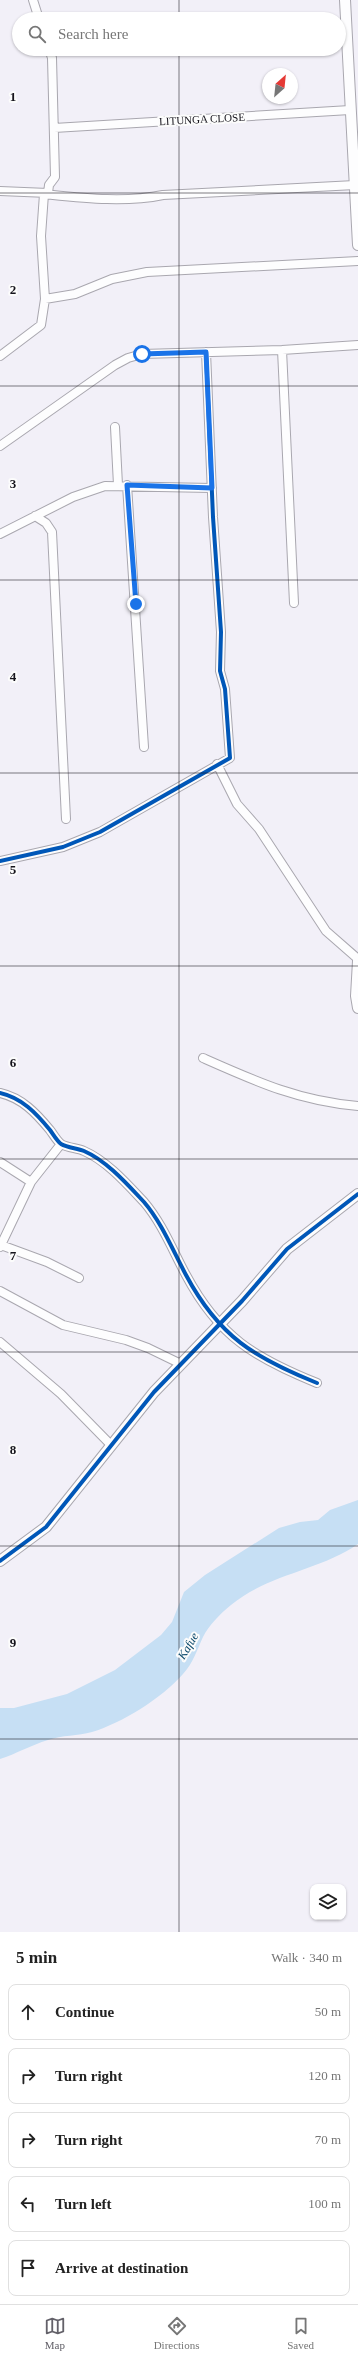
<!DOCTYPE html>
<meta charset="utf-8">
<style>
body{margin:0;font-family:"Times New Roman",serif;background:#f6f6f6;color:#222}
.controls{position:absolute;right:12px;bottom:12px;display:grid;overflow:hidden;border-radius:8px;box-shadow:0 1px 3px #0004}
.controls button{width:36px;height:36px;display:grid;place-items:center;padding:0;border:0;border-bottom:1px solid #e0e0e0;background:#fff;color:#222;font:20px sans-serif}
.compass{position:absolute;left:262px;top:68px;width:36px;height:36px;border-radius:50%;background:#fff;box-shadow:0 1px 3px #0004;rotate:27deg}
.stop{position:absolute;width:12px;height:12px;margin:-9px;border:3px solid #1a73e8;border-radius:50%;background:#fff}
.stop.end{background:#1a73e8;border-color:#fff;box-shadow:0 1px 4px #0008}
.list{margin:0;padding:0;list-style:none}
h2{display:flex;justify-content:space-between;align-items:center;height:52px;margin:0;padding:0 16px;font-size:17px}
h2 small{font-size:13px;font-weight:400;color:#767676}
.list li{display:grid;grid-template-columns:26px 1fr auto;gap:12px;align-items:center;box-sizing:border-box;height:56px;margin:0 8px 8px;padding:0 8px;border:1px solid #e0e0e0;border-radius:8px}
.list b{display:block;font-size:15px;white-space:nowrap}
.list em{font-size:13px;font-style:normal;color:#767676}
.icon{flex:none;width:22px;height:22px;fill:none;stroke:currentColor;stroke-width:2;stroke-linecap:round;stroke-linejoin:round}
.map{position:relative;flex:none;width:358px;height:1932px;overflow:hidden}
.search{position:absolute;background:#fff;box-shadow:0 1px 3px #0004;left:12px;right:12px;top:12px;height:44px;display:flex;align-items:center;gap:10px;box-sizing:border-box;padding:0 14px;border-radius:22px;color:#767676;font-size:15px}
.sheet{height:372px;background:#fff}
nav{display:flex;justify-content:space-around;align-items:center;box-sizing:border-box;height:56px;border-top:1px solid #e0e0e0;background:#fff;font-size:11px;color:#767676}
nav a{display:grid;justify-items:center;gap:2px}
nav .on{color:#636169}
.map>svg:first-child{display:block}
.water{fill:#c6dff4}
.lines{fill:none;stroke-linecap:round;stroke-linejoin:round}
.minor-casing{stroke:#a9a7af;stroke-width:10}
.tertiary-casing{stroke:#a9a7af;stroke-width:12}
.minor{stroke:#fdfdfe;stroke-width:8}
.tertiary{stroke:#fdfdfe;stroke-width:10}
.cycleway-casing{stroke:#fcfcfc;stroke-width:6}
.cycleway{stroke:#0057b8;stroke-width:4}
.route{stroke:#1a73e8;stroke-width:5}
.grid{fill:none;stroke:#16141c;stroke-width:1;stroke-opacity:0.55}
.labels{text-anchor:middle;stroke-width:4;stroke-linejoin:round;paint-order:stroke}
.street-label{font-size:11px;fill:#16141c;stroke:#fcfcfc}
.water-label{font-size:12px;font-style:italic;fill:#0e4c6e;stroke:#fcfcfc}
.grid-label{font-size:13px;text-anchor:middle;font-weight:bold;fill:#16141c;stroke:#fcfcfc;stroke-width:4;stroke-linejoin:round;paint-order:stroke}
</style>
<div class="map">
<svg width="358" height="1932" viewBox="0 0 358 1932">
<rect width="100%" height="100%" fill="#f2f0f8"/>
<path class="water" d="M358 1500V1544C319 1571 268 1574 231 1605 220 1614 209 1625 203 1637 197 1650 193 1663 183 1674 162 1698 122 1723 92 1732 78 1736 62 1735 48 1740 31 1745 16 1754 0 1759V1708H14L67 1694 115 1670 161 1635 172 1622 184 1592 205 1575 279 1528 300 1522 318 1520 330 1510Z"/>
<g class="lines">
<defs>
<path id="minor" d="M33 0 39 19
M54 128 350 110
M0 191 48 193
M44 194C83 198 124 203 163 195L355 185
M45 299 75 294 112 279 147 272 358 261
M282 350 294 603
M0 356 41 325 45 299 41 236 44 194 48 193 49 185 55 177 52 58 49 49
M115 427 118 485
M0 446 115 365 128 358 142 354 282 350 358 345
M127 485 144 747
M35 516 46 523 52 532 66 819
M0 534 73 497 105 486 212 488
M217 764 237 804 259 829 326 931 358 959
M0 861 63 847 100 832 230 758 225 689 220 671 221 632 213 517 206 352
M203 1058C257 1082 299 1101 358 1106
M0 1093C22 1098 36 1113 50 1130 53 1134 57 1141 61 1144 68 1148 77 1148 84 1151 107 1161 127 1184 144 1202 162 1223 173 1251 186 1275 219 1337 255 1358 317 1383
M0 1162 31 1182
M1 1245 47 1262 79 1278
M0 1247 31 1182 61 1144
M0 1291 63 1325 126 1340 148 1348 181 1364
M0 1342 61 1394 110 1444"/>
<path id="tertiary" d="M345 0 358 245
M358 961 356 996 358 1008
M0 1561 46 1527 154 1392 242 1301 287 1249 358 1194"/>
</defs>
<use href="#minor" class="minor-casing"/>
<use href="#tertiary" class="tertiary-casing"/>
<use href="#minor" class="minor"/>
<use href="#tertiary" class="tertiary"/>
<defs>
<path id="cycleway" d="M0 861 63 847 100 832 230 758 225 689 220 671 221 632 213 517 206 352
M0 1093C22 1098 36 1113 50 1130 53 1134 57 1141 61 1144 68 1148 77 1148 84 1151 107 1161 127 1184 144 1202 162 1223 173 1251 186 1275 219 1337 255 1358 317 1383
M0 1561 46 1527 154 1392 242 1301 287 1249 358 1194"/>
</defs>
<use href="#cycleway" class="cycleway-casing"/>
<use href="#cycleway" class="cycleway"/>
</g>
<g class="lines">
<path class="route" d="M136 604 127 485 212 488 206 352 142 354"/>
</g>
<path class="grid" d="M179 0V19M179 49V1932M0 193H358M0 386H358M0 580H358M0 773H358M0 966H358M0 1159H358M0 1352H358M0 1546H358M0 1739H358"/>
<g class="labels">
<g class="street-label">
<text transform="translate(202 119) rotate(-3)" y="4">LITUNGA CLOSE</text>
</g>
<g class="water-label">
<text transform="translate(188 1646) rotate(-59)" y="4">Kafue</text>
</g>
</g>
<g class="grid-label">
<text x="13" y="101">1</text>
<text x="13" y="294">2</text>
<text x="13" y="488">3</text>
<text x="13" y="681">4</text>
<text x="13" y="874">5</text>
<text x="13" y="1067">6</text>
<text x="13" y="1260">7</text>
<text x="13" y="1454">8</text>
<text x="13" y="1647">9</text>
</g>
</svg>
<div class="controls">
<button><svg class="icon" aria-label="layers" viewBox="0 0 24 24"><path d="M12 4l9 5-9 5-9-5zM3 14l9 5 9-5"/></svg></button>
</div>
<svg class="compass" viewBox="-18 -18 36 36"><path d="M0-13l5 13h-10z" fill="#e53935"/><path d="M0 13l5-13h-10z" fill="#767676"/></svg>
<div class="stop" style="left:142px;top:354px"></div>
<div class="stop end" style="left:136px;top:604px"></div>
<div class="search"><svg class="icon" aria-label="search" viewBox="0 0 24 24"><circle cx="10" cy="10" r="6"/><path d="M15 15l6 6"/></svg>Search here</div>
</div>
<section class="sheet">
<h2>5 min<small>Walk · 340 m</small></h2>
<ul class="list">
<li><svg class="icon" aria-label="ahead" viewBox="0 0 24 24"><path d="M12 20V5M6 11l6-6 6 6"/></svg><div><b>Continue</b></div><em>50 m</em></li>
<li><svg class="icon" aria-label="right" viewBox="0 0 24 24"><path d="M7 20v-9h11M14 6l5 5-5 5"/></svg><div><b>Turn right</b></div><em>120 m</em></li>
<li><svg class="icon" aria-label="right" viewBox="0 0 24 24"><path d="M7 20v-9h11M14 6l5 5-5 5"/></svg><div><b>Turn right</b></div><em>70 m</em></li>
<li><svg class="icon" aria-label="left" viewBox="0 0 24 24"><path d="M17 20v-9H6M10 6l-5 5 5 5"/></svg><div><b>Turn left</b></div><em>100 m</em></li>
<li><svg class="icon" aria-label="arrive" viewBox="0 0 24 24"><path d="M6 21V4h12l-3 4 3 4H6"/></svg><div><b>Arrive at destination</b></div></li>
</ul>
</section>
<nav>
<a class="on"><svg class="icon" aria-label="map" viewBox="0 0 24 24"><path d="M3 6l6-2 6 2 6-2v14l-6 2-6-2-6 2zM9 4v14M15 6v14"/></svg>Map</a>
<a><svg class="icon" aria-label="directions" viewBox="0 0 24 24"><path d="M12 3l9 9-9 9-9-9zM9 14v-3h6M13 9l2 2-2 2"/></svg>Directions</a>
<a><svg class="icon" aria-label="saved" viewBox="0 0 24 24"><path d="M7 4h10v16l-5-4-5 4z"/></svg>Saved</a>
</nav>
